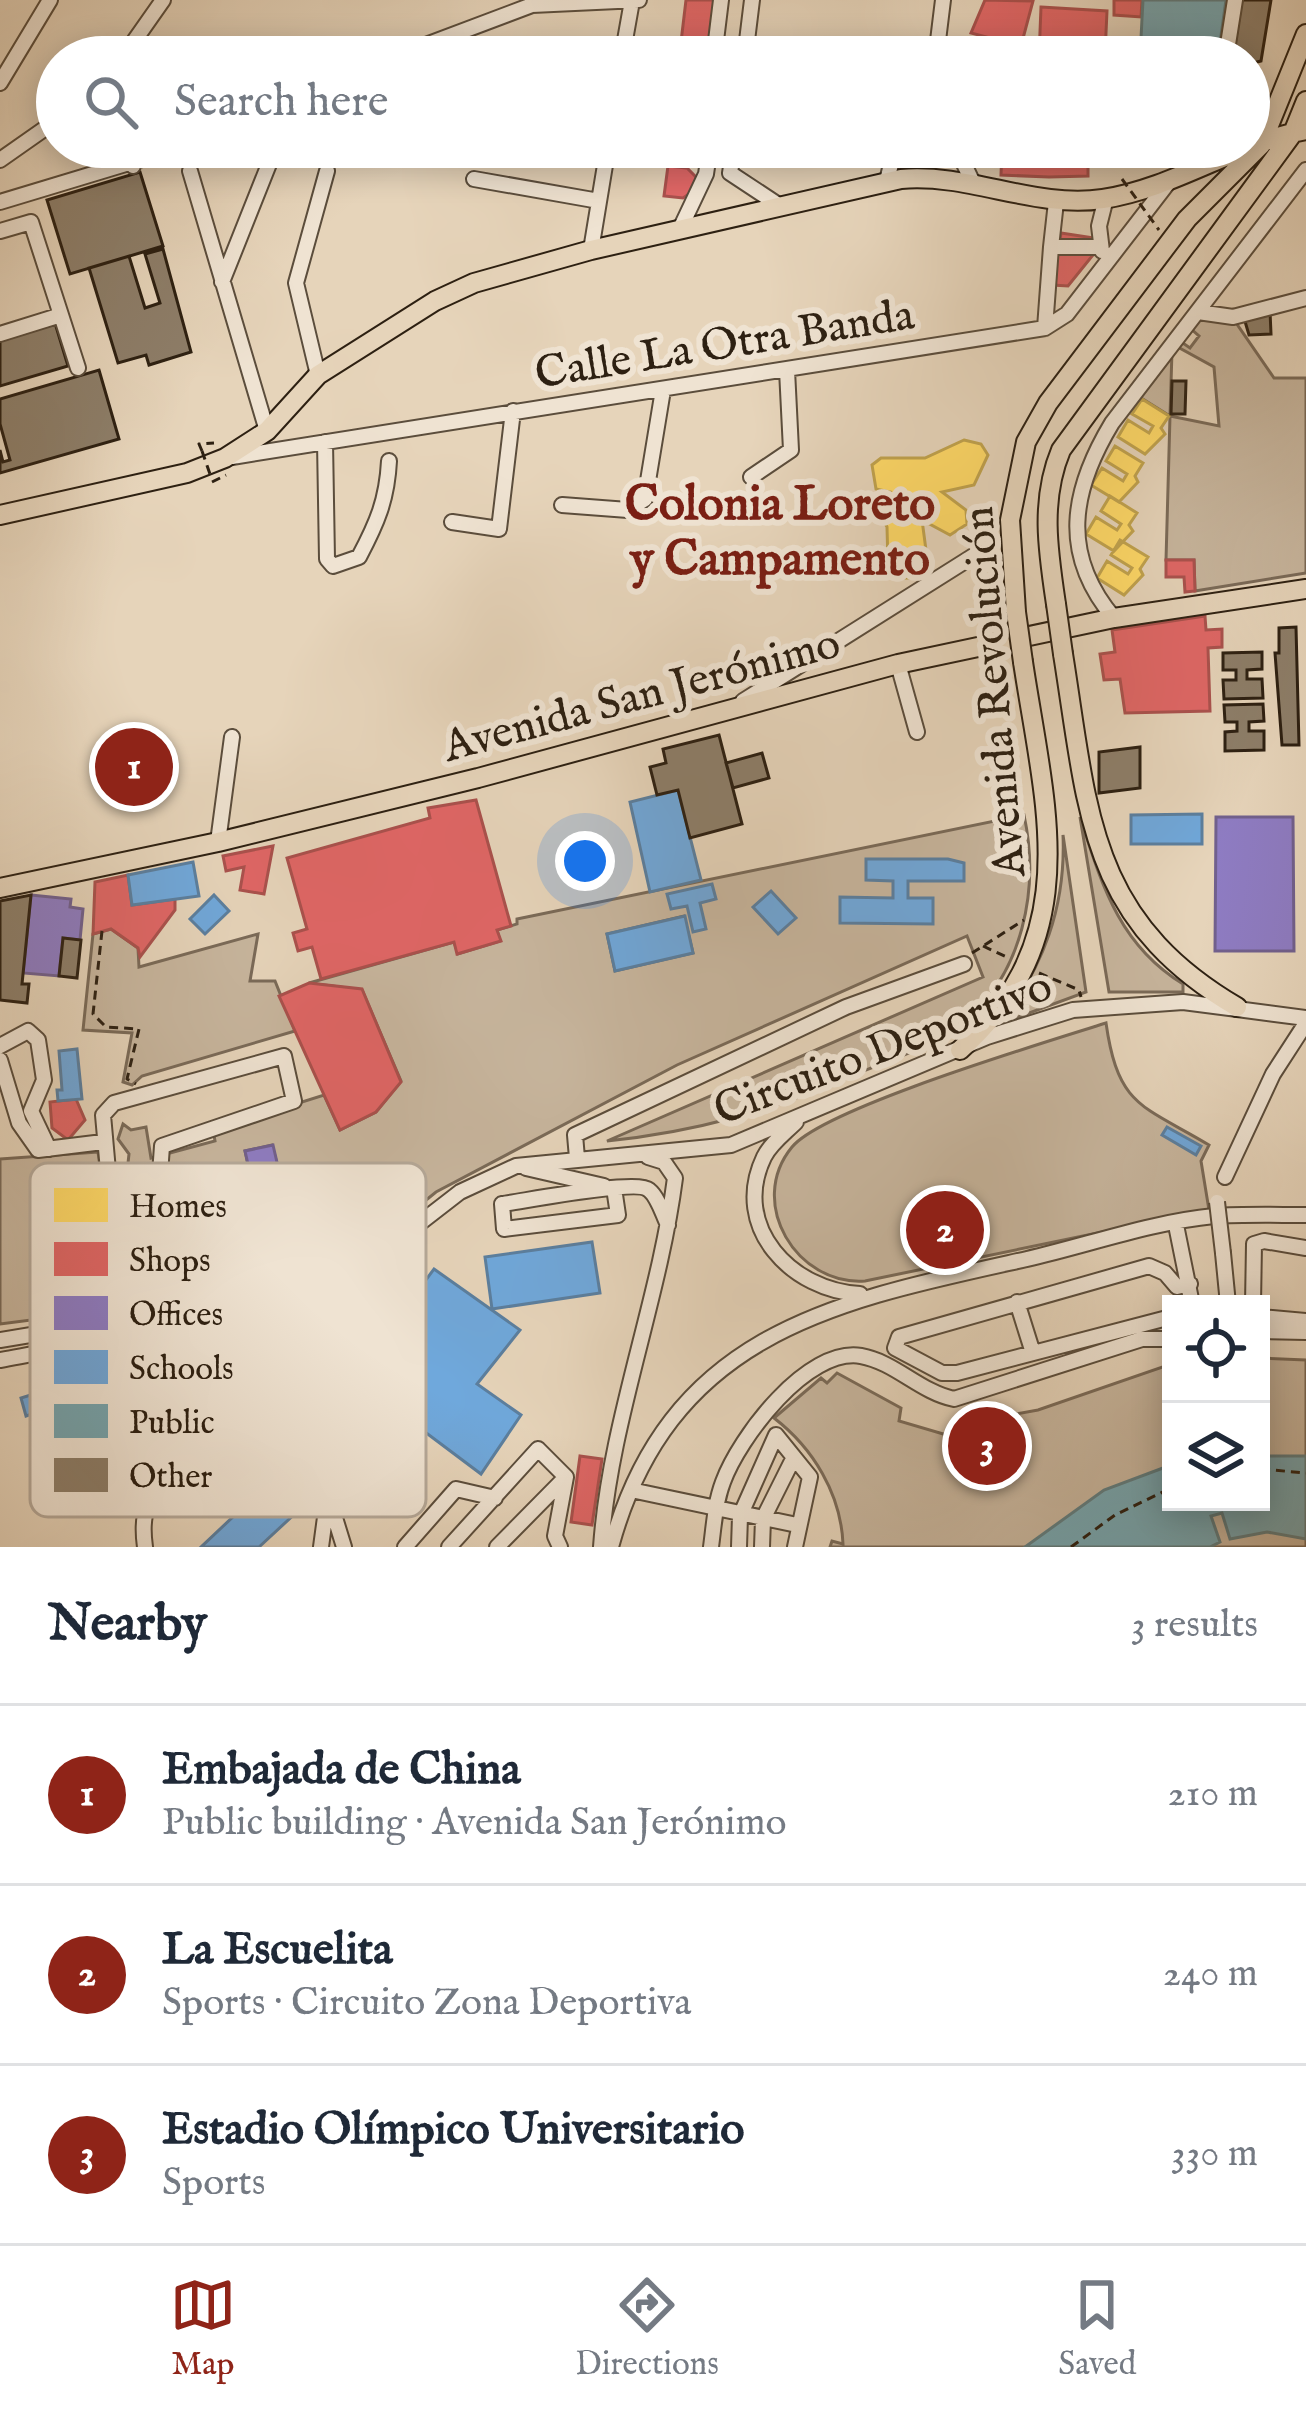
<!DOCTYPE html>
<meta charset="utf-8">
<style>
body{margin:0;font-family:"IM FELL English",serif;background:#f6f6f7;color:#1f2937}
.controls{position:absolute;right:36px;bottom:36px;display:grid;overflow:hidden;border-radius:0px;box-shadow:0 6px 30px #0003}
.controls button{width:108px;height:108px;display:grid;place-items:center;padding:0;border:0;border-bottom:3px solid #e0e1e3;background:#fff;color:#1f2937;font:60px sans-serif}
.you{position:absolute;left:585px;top:861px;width:42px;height:42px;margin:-30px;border:9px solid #fff;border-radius:50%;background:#1a73e8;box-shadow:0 0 0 18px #1a73e833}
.badge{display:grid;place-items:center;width:78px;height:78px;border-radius:50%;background:#8f2418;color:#fff;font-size:39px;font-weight:700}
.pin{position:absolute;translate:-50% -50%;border:6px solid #fff;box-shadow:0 3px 12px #0006}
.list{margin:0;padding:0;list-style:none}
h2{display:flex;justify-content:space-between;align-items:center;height:156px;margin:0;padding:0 48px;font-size:51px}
h2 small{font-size:39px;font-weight:400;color:#747a83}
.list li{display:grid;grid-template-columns:78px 1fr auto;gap:36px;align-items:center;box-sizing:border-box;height:180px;padding:0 48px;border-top:3px solid #e0e1e3}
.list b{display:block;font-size:45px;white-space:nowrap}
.list p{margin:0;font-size:39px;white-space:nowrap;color:#747a83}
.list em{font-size:39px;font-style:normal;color:#747a83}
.icon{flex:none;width:66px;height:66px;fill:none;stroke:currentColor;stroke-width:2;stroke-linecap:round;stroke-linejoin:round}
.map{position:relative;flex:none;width:1306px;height:1547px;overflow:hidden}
.search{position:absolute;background:#fff;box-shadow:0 6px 30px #0003;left:36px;right:36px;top:36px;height:132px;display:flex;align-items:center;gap:30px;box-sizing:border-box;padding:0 42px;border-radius:66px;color:#747a83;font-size:45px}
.sheet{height:696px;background:#fff}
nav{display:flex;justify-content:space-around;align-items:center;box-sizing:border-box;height:168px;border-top:3px solid #e0e1e3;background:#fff;font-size:33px;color:#747a83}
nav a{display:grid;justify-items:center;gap:6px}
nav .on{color:#8f2418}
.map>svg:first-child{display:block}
.green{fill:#c7b59d;stroke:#7a6a58;stroke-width:3;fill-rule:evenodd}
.homes{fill:#ffd966;stroke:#c0a24d;stroke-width:3}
.shops{fill:#e06666;stroke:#aa514d;stroke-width:3}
.offices{fill:#8e7cc3;stroke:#71608e;stroke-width:3}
.schools{fill:#6fa8dc;stroke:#5b7f9f;stroke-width:3}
.public{fill:#76a5af;stroke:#607d80;stroke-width:3}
.building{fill:#8d7e69;stroke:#2d2012;stroke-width:3}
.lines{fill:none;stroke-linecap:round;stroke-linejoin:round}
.minor-casing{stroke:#5b4d3c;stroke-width:18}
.major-casing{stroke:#2d2012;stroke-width:22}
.path{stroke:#2d2012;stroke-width:3;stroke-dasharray:9 6;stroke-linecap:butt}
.minor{stroke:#efe3d2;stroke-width:14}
.major{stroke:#e6d4ba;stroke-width:18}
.minor-bridge-casing{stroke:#5b4d3c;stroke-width:18;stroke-linecap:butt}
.major-bridge-casing{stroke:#2d2012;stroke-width:22;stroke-linecap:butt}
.path-bridge{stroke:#2d2012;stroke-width:3;stroke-dasharray:9 6;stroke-linecap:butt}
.minor-bridge{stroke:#efe3d2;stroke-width:14}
.major-bridge{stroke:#e6d4ba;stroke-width:18}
.labels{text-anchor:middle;stroke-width:12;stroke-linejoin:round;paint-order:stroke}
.street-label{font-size:45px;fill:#2d2012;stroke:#efe3d2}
.neighbourhood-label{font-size:48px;font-weight:bold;fill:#7a1f14;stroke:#efe3d2}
.key{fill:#efe3d2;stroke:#b5a898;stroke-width:3}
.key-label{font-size:33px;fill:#2d2012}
</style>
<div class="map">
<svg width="1306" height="1547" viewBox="0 0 1306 1547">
<rect width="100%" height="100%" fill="#e6d4ba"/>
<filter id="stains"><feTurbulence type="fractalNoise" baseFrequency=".00167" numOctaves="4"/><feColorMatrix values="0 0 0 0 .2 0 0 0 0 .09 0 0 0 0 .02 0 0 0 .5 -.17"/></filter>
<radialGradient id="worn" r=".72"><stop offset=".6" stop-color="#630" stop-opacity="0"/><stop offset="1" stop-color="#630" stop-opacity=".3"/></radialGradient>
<path class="green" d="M1198 317 1234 320 1274 378H1306V573L1195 591 1194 560H1166L1170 416 1138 396 1172 351 1170 416 1219 426 1214 367 1176 346 1180 341 1190 348 1199 336 1190 328Z
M1024 815C1040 889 1023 974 962 1024 931 1048 889 1060 854 1075 773 1110 696 1132 607 1141L983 977 967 936 677 1065 436 1192 367 1248 306 1279 174 1302 162 1292V1277L184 1256 166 1254 163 1233 133 1235V1248L121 1228 129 1154 118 1139 123 1124 131 1130 146 1127 151 1158 215 1141 213 1130 324 1095 340 1130 376 1112 401 1081 362 990 309 983 454 942 458 954 500 941 497 930 517 924V919ZM684 916 693 953 615 971 607 934ZM272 1145 279 1171 302 1166 311 1200 353 1191 359 1214 203 1255 196 1245 239 1218 231 1184 251 1178 245 1151Z
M1080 817C1102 885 1119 945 1183 984V992H1109Z
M1063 835 1086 992 1002 1023C1043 965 1066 908 1063 835Z
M111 929 138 948 139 967 258 934 250 981H275L295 1031 142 1076 132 1085 123 1082 132 1033 83 1030 93 934Z
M1106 1023C1118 1107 1142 1105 1209 1145L1201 1161 1209 1210 865 1281C797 1286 746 1203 792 1147 824 1108 1047 1042 1106 1023Z
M98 1152 109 1231 132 1272 140 1306 0 1324V1159Z
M1261 1358 1306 1360V1547H830L832 1541 843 1544C841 1494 813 1448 774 1418L821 1378 827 1383 837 1373 901 1408 899 1421 950 1436 996 1439 1004 1433 1005 1416 1038 1410 1171 1364V1502H1261Z"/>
<path class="homes" d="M1142 399 1169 416 1161 428 1165 434 1145 454 1118 437 1128 420 1149 433 1153 426 1132 414Z
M964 440 981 444 988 455 974 485 942 492 966 510 967 524 950 535 922 520 928 565 917 578H899L888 564 887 527 878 511 890 492 876 489 872 465 881 458H925Z
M1115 446 1143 463 1135 476 1138 482 1119 502 1091 485 1102 468 1123 481 1127 474 1106 461Z
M1110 496 1137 513 1129 525 1133 531 1114 551 1086 534 1096 517 1117 530 1121 524 1101 511Z
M1120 540 1148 557 1140 569 1143 575 1124 595 1097 578 1107 561 1128 574 1132 568 1111 555Z"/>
<path class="shops" d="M686 0H718L712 46 681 42Z
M985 0 1033 1 1021 46 971 33Z
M1114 0H1142L1141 17 1114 15Z
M1041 7 1107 11 1105 55 1039 57Z
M673 147H689L687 168 668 166Z
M1002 147H1140L1116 162 1088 160V176L1049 177 1001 175Z
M668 166 687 168 696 177 695 190 683 198 664 196Z
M1061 233 1094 238 1093 255 1068 286 1053 285Z
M1166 560H1194L1195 591 1185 592 1184 577H1166Z
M1205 616 1206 630 1222 629V647L1208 648 1210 711 1125 713 1120 679 1104 680 1100 654 1115 652 1112 630Z
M476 800 511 926 497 930 501 941 457 954 454 942 321 979 312 947 298 951 293 933 307 929 287 858 430 818 428 808Z
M273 846 264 894 240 890 244 867 226 871 223 856Z
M128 875 132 905 175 899V910L140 957 138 948 111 929 93 934 95 882Z
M309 983 362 989 401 1082 376 1112 340 1130 279 996Z
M76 1099 85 1120 68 1140 52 1128 50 1102Z
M580 1456 602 1459 592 1525 571 1522Z"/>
<path class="offices" d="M1216 817H1293L1294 951H1215Z
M31 895 71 899 70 907 83 909 80 940 63 938 59 976 23 973Z
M273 1145 279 1171 302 1165 311 1200 289 1206 293 1221 263 1228 260 1213 239 1218 230 1183 251 1178 245 1151Z"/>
<path class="schools" d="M678 790 701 880 650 892 630 802Z
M1202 814V844H1131V815Z
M866 859H948L964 863V881H908V898H933V924L840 923V897L893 898V881L866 880Z
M193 862 199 896 132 905 128 875Z
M712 884 716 899 700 903 706 929 693 932 687 906 671 909 667 894Z
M771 891 796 918 778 934 753 907Z
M214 895 229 911 205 934 190 919Z
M685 916 693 953 615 971 607 934Z
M77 1049 82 1099 58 1101 57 1090H62L59 1051Z
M1167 1127 1201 1146 1196 1155 1162 1135Z
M592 1242 600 1293 492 1309 485 1257Z
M434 1269 520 1330 477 1384 521 1415 481 1474 353 1378Z
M48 1376 52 1389 59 1387 84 1474 95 1471 100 1489 61 1510 59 1502 51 1505 46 1488 54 1486 32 1414 26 1416 21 1398 34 1394 31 1381Z
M271 1481 299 1510 259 1547H201Z"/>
<path class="public" d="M1143 0H1226L1218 57H1140Z
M1261 1456H1306V1539L1267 1532 1230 1539 1222 1513 1211 1516 1220 1542 1210 1547H1025L1104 1490 1171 1465V1502H1261Z"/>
<path class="building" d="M1242 0H1271L1261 61 1249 64V57H1233Z
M140 172 163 246 70 274 47 200Z
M163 249 191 352 149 365 146 355 118 363 89 268 129 256 145 308 160 303 145 254Z
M1270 311 1271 334 1249 335 1244 318Z
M55 323 68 366 0 386V338Z
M99 370 119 439 0 473V450L3 462 10 460 0 424V399Z
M1172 381H1186L1185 414H1171Z
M1296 627 1299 745H1282L1275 653H1279V628Z
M1262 652V669L1247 670V679H1262L1263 698 1224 699 1223 680H1236V670H1223V653Z
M1263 704 1264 721 1249 722V731H1264V750L1225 751V732L1237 731V722H1225L1224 705Z
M719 735 742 824 690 838 678 790 657 795 650 767 666 763 663 749Z
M1140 747V788L1099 793V752Z
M762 753 769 778 733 788 726 763Z
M31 895 22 984H29L27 1003 0 1000V901Z
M63 938 81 940 77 978 59 976Z"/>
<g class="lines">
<defs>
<path id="minor" d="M123 57 163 0
M394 57 532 5 639 0
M622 57 632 1
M714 57 721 0
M745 57 752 0
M901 57H936
M936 57 943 0
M1226 57 1235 0
M0 83 50 0
M128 147 133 166
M734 147 730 173 780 206
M956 147 973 183
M0 160 57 120
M190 171 267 431
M474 179 599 201
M887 181 895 147
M0 202 182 147
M680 229 706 174 710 147
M0 231 31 222 61 315 0 334
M1051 247 1056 202
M591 250 608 147
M1102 251 1099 226 1106 198
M222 282 275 149
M1198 312 1233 317 1306 298
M61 315 78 368
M1045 328 1051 247H1098
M318 375 296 283 327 171
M325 442 327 559 333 566 359 557C377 523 387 500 389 461
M232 457 1045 328 1067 314 1168 183
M751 477 791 450 787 370
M562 505 628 510 645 499 663 390
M452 522 499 529 513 411
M1114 618C1060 554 1071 491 1112 423L1306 170
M898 664 917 732
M743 701 978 553
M218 842 232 737
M0 1046 28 1031 38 1040 44 1080 31 1111 49 1149
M284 1056 294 1101 162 1146 151 1300 112 1215 103 1115 114 1103Z
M0 1060 19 1123 38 1150 103 1142
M796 1122C785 1133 771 1143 764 1157 730 1228 793 1291 860 1294
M577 1158 575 1135 846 1007 964 964
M526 1168 604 1186
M1225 1177 1273 1074 1306 1023
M614 1188 618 1215 504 1229 502 1204C525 1201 637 1179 649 1190 658 1197 663 1215 668 1225
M1176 1225 1192 1304
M1223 1253 1228 1304
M155 1260 272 1230
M1017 1302 1033 1353
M1253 1304 1254 1244 1264 1241 1306 1248
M1171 1317 957 1373H942L895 1348 899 1337 1149 1266 1165 1273 1177 1287 1190 1284
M1261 1317 1306 1321
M1261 1331 1306 1332
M0 1340 307 1289 356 1271 394 1243
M102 1344C153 1366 180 1409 164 1466 154 1502 139 1504 145 1547
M280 1359 311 1358 328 1341 329 1309 307 1289
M0 1360C88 1346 244 1293 305 1383 314 1396 319 1411 326 1425
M631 1490 797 1525
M321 1547 328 1495
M344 1547 328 1495 325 1461 332 1390 398 1240 460 1192 516 1166 731 1145 987 1037 1073 1010 1183 1002 1306 1018
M405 1547 456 1489 495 1498
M449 1547 538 1449 566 1477
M497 1547 566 1477
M560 1547 555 1536 566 1477
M601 1547C610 1421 659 1302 675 1178L664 1162 648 1157
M611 1547C670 1331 837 1301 1027 1259 1088 1245 1152 1222 1214 1216 1244 1214 1276 1215 1306 1215
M711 1547C714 1525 715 1503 723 1482 739 1438 807 1347 861 1356 895 1362 920 1392 954 1399L1142 1339H1171
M739 1547 740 1516 776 1435 810 1477 795 1547
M762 1547 763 1519 794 1457"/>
<path id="major" d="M0 515 187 473 225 458 267 431 318 375 435 301 474 283 591 250 901 179C971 173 1034 209 1103 199 1175 188 1236 143 1306 130
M1056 604C1048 551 1040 500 1061 450L1293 133 1306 101
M1016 612 1010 520 1026 442 1048 403 1187 219 1261 145 1306 34
M1063 654C1088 809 1087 919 1237 1007
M0 888 218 842 478 778 898 664 1114 618 1306 589
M960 1050C1087 937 1045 808 1023 662"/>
</defs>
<use href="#minor" class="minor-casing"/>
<use href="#major" class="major-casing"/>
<path class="path" d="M202 451 199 444 214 443
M212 482 226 475
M102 931 93 1014 106 1027 139 1029 127 1079 136 1084
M983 946 1009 958
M972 953 1024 920
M1039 973 1079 990 1081 997
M1261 1469 1306 1473
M1071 1547 1115 1515 1171 1488"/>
<use href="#minor" class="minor"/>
<use href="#major" class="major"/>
<defs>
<path id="minor-bridge" d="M1217 1202 1223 1253"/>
<path id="major-bridge" d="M1056 604 1063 654
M1016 612 1023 662"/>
</defs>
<use href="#minor-bridge" class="minor-bridge-casing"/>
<use href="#major-bridge" class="major-bridge-casing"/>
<path class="path-bridge" d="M1122 179 1159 230
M202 451 210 474"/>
<use href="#minor-bridge" class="minor-bridge"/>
<use href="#major-bridge" class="major-bridge"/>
</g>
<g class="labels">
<g class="street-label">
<text transform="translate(724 342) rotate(-9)" y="16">Calle La Otra Banda</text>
<text transform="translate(992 692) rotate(-95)" y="16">Avenida Revolución</text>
<text transform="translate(641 693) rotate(-15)" y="16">Avenida San Jerónimo</text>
<text transform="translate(882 1046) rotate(-21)" y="16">Circuito Deportivo</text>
</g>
<g class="neighbourhood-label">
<text x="780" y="519">Colonia Loreto<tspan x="780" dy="55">y Campamento</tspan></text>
</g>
</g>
<rect x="30" y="1163" width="396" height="354" rx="18" class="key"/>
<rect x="54" y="1188" width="54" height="34" fill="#ffd966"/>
<rect x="54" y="1242" width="54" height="34" fill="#e06666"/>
<rect x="54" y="1296" width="54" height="34" fill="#8e7cc3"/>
<rect x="54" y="1350" width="54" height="34" fill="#6fa8dc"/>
<rect x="54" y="1404" width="54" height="34" fill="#76a5af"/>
<rect x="54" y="1458" width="54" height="34" fill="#8d7e69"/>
<g class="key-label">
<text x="129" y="1217">Homes</text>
<text x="129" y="1271">Shops</text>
<text x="129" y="1325">Offices</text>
<text x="129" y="1379">Schools</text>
<text x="129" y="1433">Public</text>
<text x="129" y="1487">Other</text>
</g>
<rect width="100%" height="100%" filter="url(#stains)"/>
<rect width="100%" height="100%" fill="url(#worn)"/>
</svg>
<div class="controls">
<button><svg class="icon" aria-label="locate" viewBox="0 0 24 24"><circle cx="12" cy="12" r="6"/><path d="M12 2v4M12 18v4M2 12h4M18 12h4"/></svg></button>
<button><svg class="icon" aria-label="layers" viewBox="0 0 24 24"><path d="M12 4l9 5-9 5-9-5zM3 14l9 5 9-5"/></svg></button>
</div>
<div class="you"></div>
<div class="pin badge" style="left:134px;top:767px">1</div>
<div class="pin badge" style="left:945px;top:1230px">2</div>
<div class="pin badge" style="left:987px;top:1446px">3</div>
<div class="search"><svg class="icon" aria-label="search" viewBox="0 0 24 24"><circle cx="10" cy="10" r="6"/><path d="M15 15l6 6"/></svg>Search here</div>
</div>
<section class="sheet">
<h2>Nearby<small>3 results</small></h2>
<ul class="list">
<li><span class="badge">1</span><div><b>Embajada de China</b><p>Public building · Avenida San Jerónimo</p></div><em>210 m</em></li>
<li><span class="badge">2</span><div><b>La Escuelita</b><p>Sports · Circuito Zona Deportiva</p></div><em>240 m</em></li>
<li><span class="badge">3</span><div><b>Estadio Olímpico Universitario</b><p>Sports</p></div><em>330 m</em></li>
</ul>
</section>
<nav>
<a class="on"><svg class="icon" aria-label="map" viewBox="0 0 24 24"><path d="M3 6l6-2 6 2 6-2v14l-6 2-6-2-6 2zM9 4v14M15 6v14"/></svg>Map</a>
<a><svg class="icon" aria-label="directions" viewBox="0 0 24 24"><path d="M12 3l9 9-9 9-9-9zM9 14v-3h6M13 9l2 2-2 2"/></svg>Directions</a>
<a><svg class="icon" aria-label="saved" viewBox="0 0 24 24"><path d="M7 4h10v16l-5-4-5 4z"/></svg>Saved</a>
</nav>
